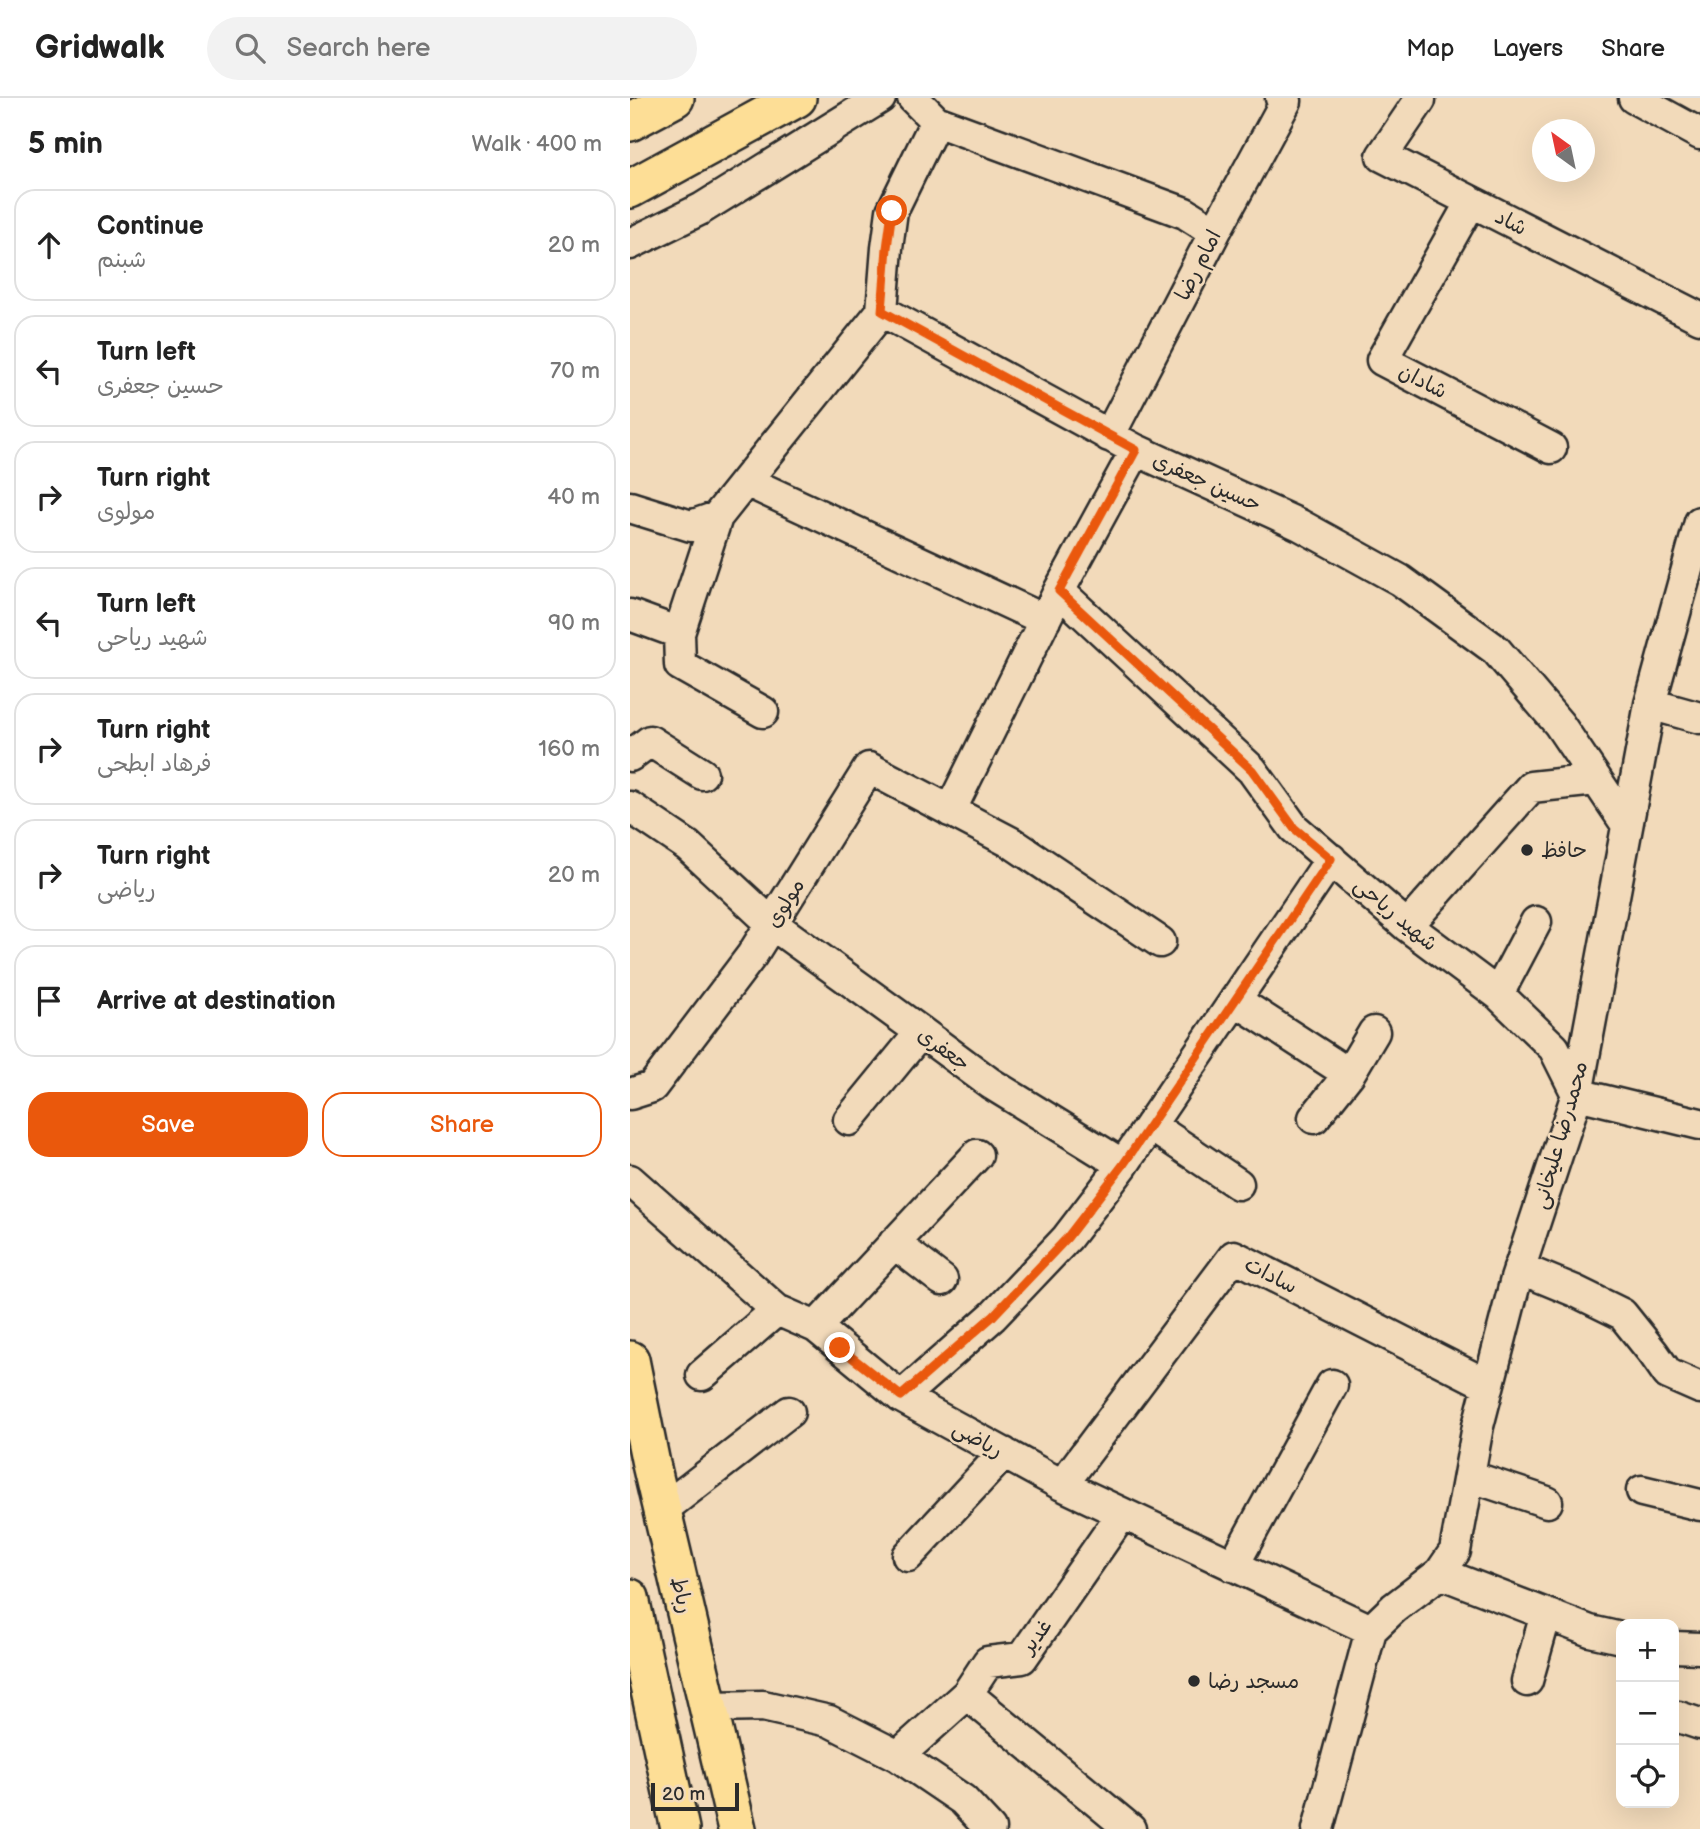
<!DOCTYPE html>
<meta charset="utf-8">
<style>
body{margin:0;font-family:"Balsamiq Sans","Playpen Sans Arabic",sans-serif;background:#f2f2f2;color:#222}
.controls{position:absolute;right:21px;bottom:21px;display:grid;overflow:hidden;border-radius:14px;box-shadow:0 7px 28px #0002}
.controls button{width:63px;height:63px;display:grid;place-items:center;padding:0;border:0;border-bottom:2px solid #e0e0e0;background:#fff;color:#222;font:35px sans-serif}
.compass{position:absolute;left:902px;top:21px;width:63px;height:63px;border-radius:50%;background:#fff;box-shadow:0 7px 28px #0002;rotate:327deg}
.scale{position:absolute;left:21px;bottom:18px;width:88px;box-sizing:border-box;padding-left:7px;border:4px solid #2b2b2b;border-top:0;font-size:19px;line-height:24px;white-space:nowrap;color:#2b2b2b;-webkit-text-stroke:5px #f2daba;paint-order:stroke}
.stop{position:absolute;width:21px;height:21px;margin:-16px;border:5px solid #ea580c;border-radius:50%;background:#fff}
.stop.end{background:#ea580c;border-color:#fff;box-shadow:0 2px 7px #0008}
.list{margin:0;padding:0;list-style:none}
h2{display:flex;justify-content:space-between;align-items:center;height:91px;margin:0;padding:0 28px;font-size:30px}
h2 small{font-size:23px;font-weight:400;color:#767676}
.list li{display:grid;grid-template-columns:46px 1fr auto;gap:21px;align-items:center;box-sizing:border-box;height:112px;margin:0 14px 14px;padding:0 14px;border:2px solid #e0e0e0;border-radius:21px}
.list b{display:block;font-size:26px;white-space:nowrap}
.list p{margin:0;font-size:23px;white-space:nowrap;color:#767676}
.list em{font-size:23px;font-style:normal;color:#767676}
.actions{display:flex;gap:14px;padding:21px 28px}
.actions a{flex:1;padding:16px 0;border:2px solid #ea580c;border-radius:21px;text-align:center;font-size:24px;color:#ea580c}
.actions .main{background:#ea580c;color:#fff}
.icon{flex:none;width:38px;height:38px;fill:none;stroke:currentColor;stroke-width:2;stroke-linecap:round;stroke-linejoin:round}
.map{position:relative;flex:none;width:1070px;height:1731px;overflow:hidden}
header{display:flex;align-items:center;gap:42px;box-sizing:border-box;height:98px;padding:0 35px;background:#fff;border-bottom:2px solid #e0e0e0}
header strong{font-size:33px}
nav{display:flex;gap:38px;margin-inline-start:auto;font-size:24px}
.search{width:490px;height:63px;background:#f2f2f2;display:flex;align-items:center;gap:18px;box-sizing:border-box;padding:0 24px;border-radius:38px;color:#767676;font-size:26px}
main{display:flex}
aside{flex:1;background:#fff}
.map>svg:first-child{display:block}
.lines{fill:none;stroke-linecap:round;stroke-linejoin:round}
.minor-casing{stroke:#2b2b2b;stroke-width:35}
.major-casing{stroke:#2b2b2b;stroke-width:42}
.minor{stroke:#f2daba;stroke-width:30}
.major{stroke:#fdde96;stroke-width:37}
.route{stroke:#ea580c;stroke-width:9}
.poi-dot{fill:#2b2b2b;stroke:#f2daba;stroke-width:2.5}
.labels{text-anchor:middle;stroke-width:5;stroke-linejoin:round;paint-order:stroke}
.street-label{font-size:21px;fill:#2b2b2b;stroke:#f2daba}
.poi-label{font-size:21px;fill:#2b2b2b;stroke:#f2daba;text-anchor:start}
</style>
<header>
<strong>Gridwalk</strong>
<div class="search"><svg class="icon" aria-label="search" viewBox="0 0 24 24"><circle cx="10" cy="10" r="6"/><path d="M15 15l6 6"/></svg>Search here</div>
<nav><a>Map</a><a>Layers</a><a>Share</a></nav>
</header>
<main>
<aside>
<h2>5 min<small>Walk · 400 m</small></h2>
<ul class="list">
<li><svg class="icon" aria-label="ahead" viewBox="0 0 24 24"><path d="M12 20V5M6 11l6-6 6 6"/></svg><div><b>Continue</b><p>شبنم</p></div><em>20 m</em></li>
<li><svg class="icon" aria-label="left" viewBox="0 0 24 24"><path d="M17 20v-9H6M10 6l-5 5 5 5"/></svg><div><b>Turn left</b><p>حسین جعفری</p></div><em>70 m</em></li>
<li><svg class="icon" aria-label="right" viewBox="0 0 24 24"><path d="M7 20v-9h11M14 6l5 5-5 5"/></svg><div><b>Turn right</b><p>مولوی</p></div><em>40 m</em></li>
<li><svg class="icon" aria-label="left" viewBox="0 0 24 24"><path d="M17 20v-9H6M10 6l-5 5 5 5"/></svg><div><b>Turn left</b><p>شهید ریاحی</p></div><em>90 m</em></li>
<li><svg class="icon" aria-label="right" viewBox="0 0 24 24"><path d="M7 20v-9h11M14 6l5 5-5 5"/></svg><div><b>Turn right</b><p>فرهاد ابطحی</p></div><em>160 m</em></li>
<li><svg class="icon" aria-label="right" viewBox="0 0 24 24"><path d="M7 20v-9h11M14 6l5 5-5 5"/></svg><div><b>Turn right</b><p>ریاضی</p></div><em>20 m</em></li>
<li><svg class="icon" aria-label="arrive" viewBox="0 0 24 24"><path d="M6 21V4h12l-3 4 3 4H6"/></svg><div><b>Arrive at destination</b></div></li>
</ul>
<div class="actions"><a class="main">Save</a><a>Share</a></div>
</aside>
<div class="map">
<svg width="1070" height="1731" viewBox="0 0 1070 1731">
<rect width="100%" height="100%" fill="#f2daba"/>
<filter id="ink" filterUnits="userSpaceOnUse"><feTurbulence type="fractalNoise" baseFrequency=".0143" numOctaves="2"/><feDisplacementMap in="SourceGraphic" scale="14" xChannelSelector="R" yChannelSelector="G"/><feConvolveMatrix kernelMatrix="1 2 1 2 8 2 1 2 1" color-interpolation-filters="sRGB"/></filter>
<g filter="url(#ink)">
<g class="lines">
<defs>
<path id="minor" d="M283 0 306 23 555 115 585 134
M1004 0 1070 36
M790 2 752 58 1070 220
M841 104 752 262 921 350
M0 146 71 111 250 0
M252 213 257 150 262 113 306 23
M479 338 585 134 656 3 651 0
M116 383 415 522
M0 409 61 428 87 419 252 213 506 352 670 427 770 482 866 552 929 626 997 727
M87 419 49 535 50 567 133 614
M429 493 622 672 664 730 777 828 868 896 924 950 947 996 1070 1026
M0 517 49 535
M1020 606 1070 620
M0 658 20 643 72 676
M0 709 58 748 142 826 291 934 360 985 493 1067
M320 713 429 493 506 352
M777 828 901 689 966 682
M868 896 906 824
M605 902 719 976
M0 996 22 989 122 857 239 670 382 745 530 844
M684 1020 719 976 744 934
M219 1022 291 934
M520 1027 608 1086
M0 1082 147 1212 186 1229 271 1299 432 1387 741 1532
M264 1145 312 1182
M889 1170 945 1193 992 1216 1024 1256 1038 1276 1070 1290
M186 1229 347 1057
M72 1277 147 1212
M271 1299 363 1218 437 1140 493 1067 701 761
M839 1378 917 1404
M432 1387 604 1158 858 1287
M1012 1393 1070 1407
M32 1412 159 1314
M278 1458 374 1355
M603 1468 702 1287
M810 1475 960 1533 991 1540
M741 1532 764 1510 810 1475 825 1453 848 1328 886 1181 947 996 1020 606 1070 424
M1044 1549 1070 1550
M897 1583 916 1516
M337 1596 500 1731
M78 1609 133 1608 199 1623 268 1658 333 1702 360 1731
M1049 1619 1070 1626
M268 1658 337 1596 358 1564 392 1560 492 1416
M688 1731 741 1532"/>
<path id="major" d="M0 24 45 0
M0 91 167 0
M0 1262 21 1366 107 1731
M0 1500 50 1731"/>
</defs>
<use href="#minor" class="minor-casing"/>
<use href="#major" class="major-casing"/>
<use href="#minor" class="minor"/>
<use href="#major" class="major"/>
</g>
</g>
<g class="lines" filter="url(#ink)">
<path class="route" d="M210 1250 271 1298 363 1218 437 1140 493 1067 701 761 664 730 622 672 429 493 506 352 252 213 257 150 262 113"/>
</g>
<g class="poi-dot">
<circle cx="897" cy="752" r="7"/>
<circle cx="564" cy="1583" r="7"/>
</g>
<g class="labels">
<g class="street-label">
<text transform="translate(881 124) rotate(27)" y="7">شاد</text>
<text transform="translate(568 167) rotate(-63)" y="7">امام رضا</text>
<text transform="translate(793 283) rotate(27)" y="7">شادان</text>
<text transform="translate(577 384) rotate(24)" y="7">حسین جعفری</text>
<text transform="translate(155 805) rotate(-58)" y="7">مولوی</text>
<text transform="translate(766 816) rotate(40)" y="7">شهید ریاحی</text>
<text transform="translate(314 951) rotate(36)" y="7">جعفری</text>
<text transform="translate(930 1037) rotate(-74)" y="7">محمدرضا علیخانی</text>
<text transform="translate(641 1177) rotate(27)" y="7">سادات</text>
<text transform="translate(348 1341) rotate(29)" y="7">ریاضی</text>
<text transform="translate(52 1497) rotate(77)" y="7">رباط</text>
<text transform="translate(406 1538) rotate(-53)" y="7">غدیر</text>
</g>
<g class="poi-label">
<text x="911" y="759">حافظ</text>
<text x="578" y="1590">مسجد رضا</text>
</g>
</g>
</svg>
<div class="controls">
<button>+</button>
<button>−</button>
<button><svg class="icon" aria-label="locate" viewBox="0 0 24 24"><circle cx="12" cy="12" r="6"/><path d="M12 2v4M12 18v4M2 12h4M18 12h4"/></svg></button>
</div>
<svg class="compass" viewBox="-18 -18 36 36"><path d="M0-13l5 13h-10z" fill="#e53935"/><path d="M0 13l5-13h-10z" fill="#767676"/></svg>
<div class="scale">20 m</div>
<div class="stop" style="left:262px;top:113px"></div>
<div class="stop end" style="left:210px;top:1250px"></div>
</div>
</main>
